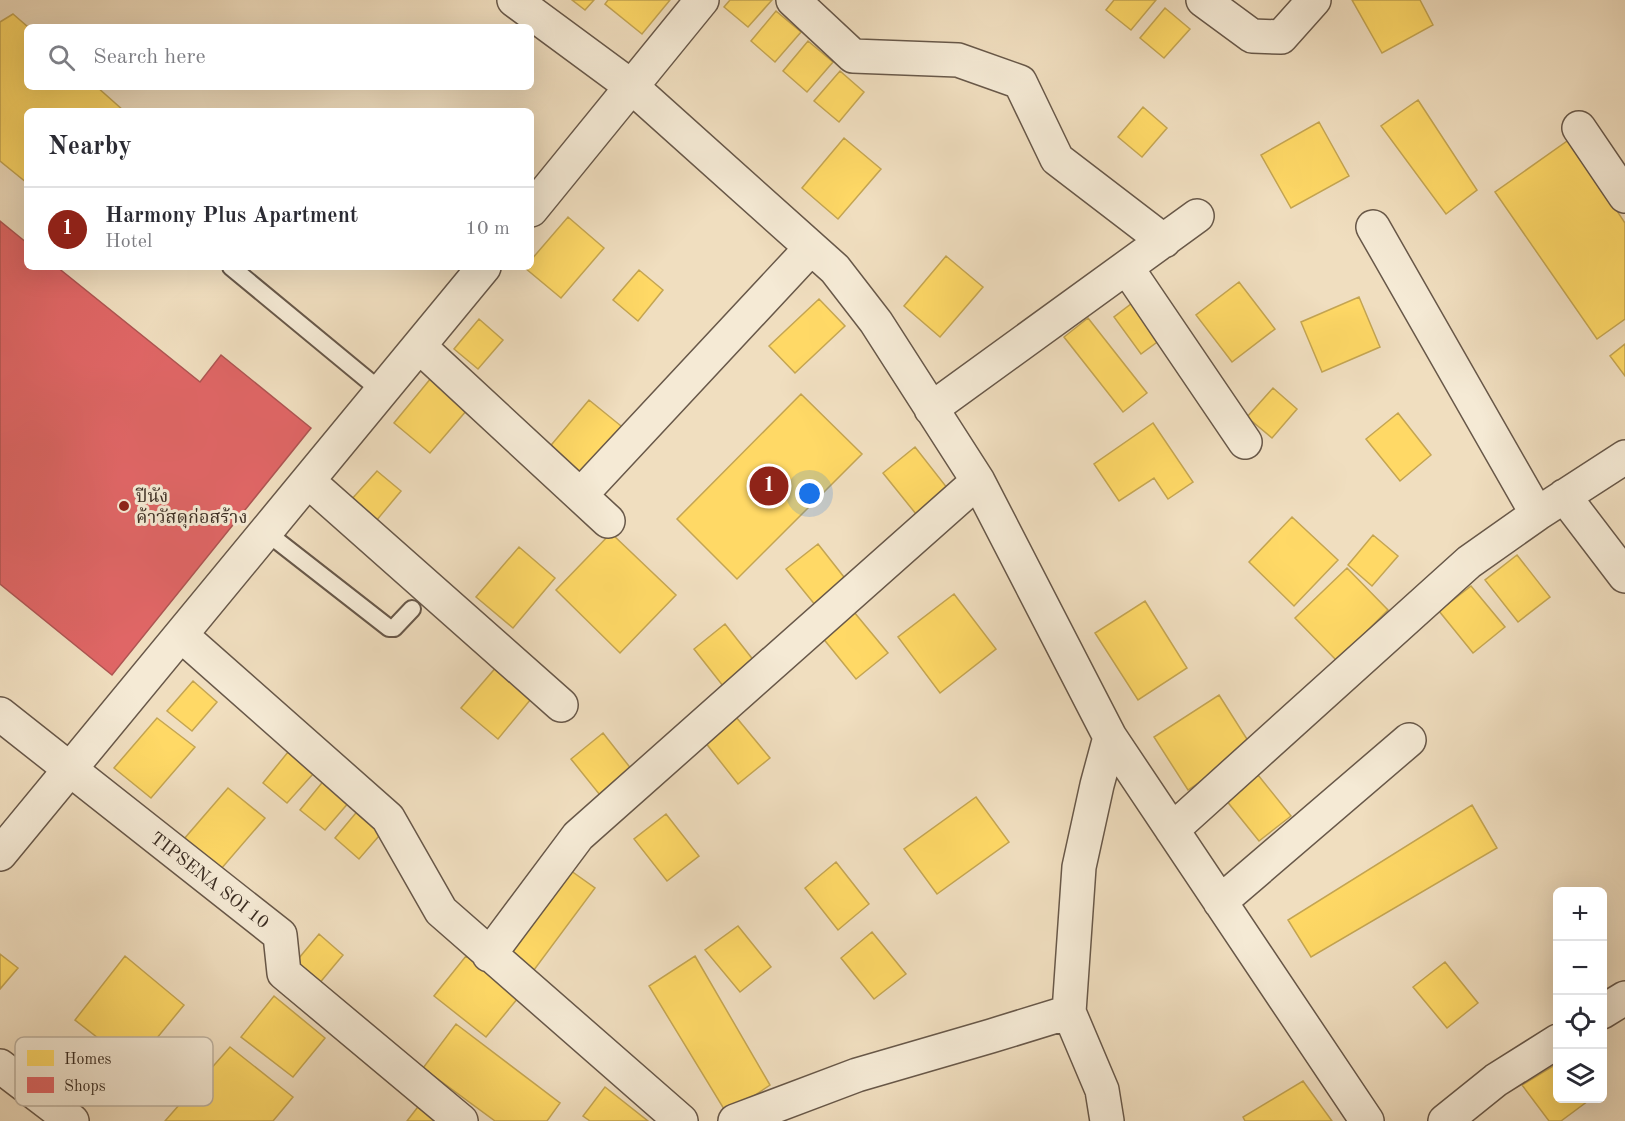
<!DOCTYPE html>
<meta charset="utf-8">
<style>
body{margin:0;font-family:"Old Standard TT","Noto Serif Thai",serif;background:#f7f7f7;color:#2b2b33}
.controls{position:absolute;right:18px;bottom:18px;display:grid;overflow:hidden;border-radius:9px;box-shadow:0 6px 24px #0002}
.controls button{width:54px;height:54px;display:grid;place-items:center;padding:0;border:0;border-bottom:2px solid #e1e1e2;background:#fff;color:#2b2b33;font:30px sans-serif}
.you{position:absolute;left:810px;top:494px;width:21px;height:21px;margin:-15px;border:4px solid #fff;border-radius:50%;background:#1a73e8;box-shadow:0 0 0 9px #1a73e833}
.badge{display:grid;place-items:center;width:39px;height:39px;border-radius:50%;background:#8f2418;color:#fff;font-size:20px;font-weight:700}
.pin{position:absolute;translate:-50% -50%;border:3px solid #fff;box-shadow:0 2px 6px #0006}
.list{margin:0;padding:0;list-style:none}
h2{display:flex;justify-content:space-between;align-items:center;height:78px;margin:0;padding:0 24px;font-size:26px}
h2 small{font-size:20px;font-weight:400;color:#7c7c81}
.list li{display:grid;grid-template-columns:39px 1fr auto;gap:18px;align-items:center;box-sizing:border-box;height:84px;padding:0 24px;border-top:2px solid #e1e1e2}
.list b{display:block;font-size:22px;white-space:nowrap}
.list p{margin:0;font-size:20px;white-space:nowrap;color:#7c7c81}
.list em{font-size:20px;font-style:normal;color:#7c7c81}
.icon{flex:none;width:33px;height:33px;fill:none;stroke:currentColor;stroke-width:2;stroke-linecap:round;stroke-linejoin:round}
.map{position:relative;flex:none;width:1625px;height:1121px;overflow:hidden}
.search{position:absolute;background:#fff;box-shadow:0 6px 24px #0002;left:24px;top:24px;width:510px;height:66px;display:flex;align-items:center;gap:15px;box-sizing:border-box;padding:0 21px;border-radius:9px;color:#7c7c81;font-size:22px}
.panel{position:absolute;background:#fff;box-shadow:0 6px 24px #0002;left:24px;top:108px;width:510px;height:162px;border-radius:9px}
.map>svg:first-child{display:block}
.homes{fill:#ffd966;stroke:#c4a552;stroke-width:1.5}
.shops{fill:#e06666;stroke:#ae5552;stroke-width:1.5}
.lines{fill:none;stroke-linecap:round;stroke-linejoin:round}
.lane-casing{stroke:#685849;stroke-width:20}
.street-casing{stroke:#685849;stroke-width:36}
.lane{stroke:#f5ead5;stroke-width:16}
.street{stroke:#f5ead5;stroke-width:33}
.poi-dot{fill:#8f2418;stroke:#f5ead5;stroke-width:2}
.labels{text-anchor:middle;stroke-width:6;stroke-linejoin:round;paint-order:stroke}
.poi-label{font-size:18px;fill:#3a2c22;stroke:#f5ead5;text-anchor:start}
.street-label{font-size:18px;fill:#3a2c22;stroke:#f5ead5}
.key{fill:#f5ead5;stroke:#bdb19f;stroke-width:1.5}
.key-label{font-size:16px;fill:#3a2c22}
</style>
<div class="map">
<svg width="1625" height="1121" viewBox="0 0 1625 1121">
<rect width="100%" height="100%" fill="#f0debf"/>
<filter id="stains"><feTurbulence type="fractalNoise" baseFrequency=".00333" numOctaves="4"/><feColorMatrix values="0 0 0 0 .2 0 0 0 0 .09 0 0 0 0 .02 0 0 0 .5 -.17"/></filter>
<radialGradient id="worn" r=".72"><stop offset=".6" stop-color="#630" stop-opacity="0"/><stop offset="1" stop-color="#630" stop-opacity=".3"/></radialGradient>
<path class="homes" d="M572 0H594L585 10Z
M608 0H670L642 34 605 4Z
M730 0H772L748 27 724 7Z
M1114 0H1156L1131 30 1106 10Z
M1352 0H1420L1433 25 1382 53Z
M1165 8 1190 29 1164 58 1140 38Z
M776 11 801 32 775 62 751 41Z
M13 14 28 27H27V87H97L124 111H27V183L0 161V22Z
M808 41 833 62 807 92 783 71Z
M840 71 864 92 839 122 814 101Z
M1418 100 1477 190 1446 214 1381 126Z
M1143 107 1167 128 1142 157 1118 137Z
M1319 122 1349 176 1291 208 1261 155Z
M844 138 881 169 838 219 802 188Z
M1570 139 1625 223V319L1597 339 1495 192Z
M568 217 604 248 561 298 525 268 531 267V260Z
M946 256 983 287 940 337 904 306Z
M639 270 663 290 638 321 613 300Z
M1239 282 1275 329 1232 362 1196 315Z
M1140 297 1168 334 1141 354 1114 317Z
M1359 297 1380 347 1322 372 1301 322Z
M819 299 845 326 795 373 769 346Z
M1088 318 1147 393 1123 412 1064 337Z
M479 319 503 340 478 369 454 349Z
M1625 344V376L1610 356Z
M436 372 473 403 430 453 394 423Z
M1273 388 1297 409 1272 438 1247 417Z
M801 394 862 454 737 579 677 519Z
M589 400 626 430 583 481 547 450Z
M1398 413 1431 455 1400 481 1366 439Z
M1153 423 1193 482 1168 499 1154 478 1119 501 1094 464Z
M915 447 948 489 916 514 883 473Z
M377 471 401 491 376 521 351 500Z
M1292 517 1338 560 1294 606 1249 562Z
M611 533 676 595 620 653 556 590Z
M1373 535 1398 556 1372 586 1348 565Z
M818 544 851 586 820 611 786 569Z
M519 547 555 578 513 628 476 597Z
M1517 555 1550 597 1518 622 1485 580Z
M1347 568 1388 610 1337 661 1295 618Z
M1471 586 1505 627 1473 653 1439 611Z
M954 594 996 649 940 693 898 637Z
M1145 601 1187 668 1138 700 1095 633Z
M854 612 888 653 856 679 822 637Z
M725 624 758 666 727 691 694 649Z
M504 658 540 688 498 739 461 708Z
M193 681 217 702 192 731 167 711Z
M1219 695 1252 747 1188 790 1154 737Z
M736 717 770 758 738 784 705 742Z
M157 718 195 747 151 798 114 768Z
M603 733 636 775 604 800 571 759Z
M288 752 313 774 287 803 263 783Z
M1258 775 1291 816 1259 841 1226 800Z
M325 779 350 801 325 830 300 810Z
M228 788 265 818 221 869 184 839Z
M976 797 1009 842 937 894 904 849Z
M1472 805 1497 848 1311 957 1288 920Z
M360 808 385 829 359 859 335 838Z
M666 814 699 856 667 881 634 839Z
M836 862 869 904 838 930 805 888Z
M567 868 595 888 534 970 507 950Z
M738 926 771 967 740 992 705 950Z
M872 932 906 974 874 999 841 958Z
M319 934 343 955 318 985 294 964Z
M0 954 18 968 0 989Z
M125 956 184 1005 134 1066 75 1020Z
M466 956 518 998 486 1037 434 996Z
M695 956 770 1085 727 1114 649 986Z
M1445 962 1478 1003 1447 1028 1413 987Z
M274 996 325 1038 293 1077 241 1037Z
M456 1024 560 1103 547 1121H495L423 1068Z
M230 1047 293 1097 273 1121H165Z
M1558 1063V1098H1592L1561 1121H1549L1522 1085Z
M1303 1081 1332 1121H1245L1243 1117Z
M605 1087 648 1121H590L583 1116Z
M424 1099 452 1121H407Z"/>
<path class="shops" d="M0 221 27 243V267H57L200 382 221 355 311 428 112 675 0 584Z"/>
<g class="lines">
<defs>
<path id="lane" d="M231 267 381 391
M266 532 389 628H394L412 609"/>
<path id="street" d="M514 0 632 87 835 269 876 322 978 481 1110 737 1367 1121
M793 0 853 56 958 60 1020 82 1057 159 1164 241
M1203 0 1252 36 1281 37 1314 0
M1579 128 1625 196
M531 210 702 0
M1373 227 1537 514
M1127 268 1245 442
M419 346 608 521
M931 409 1197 216
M308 481 561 705
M589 486 811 248
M1564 496 1625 576
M181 635 388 818 441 911 681 1121
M0 714 280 935 284 973 461 1121
M1172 830 1469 562 1537 514 1625 457
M0 854 484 267
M1220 902 1409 740
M489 955 578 836 978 481
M1069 1012 1102 1090 1107 1121
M1602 1012 1625 998
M0 1066 72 1121
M735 1121 857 1075 991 1036 1069 1012 1079 867 1097 785 1110 737
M1445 1121 1496 1080 1558 1041"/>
</defs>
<use href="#lane" class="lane-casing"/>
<use href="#street" class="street-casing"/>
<use href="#lane" class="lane"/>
<use href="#street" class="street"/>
</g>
<circle class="poi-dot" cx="124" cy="506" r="6"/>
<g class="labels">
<g class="poi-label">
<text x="136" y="502">ปีนัง<tspan x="136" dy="21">ค้าวัสดุก่อสร้าง</tspan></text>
</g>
<g class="street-label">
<text transform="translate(210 880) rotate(38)" y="6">TIPSENA SOI 10</text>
</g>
</g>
<rect x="15" y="1037" width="198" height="69" rx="9" class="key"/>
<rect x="27" y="1050" width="27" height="16" fill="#ffd966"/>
<rect x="27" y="1077" width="27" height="16" fill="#e06666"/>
<g class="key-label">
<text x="64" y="1064">Homes</text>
<text x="64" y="1091">Shops</text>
</g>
<rect width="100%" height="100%" filter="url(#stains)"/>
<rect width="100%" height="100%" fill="url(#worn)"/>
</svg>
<div class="controls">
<button>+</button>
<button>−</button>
<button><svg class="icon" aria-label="locate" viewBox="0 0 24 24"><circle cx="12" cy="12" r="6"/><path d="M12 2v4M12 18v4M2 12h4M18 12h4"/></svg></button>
<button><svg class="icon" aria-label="layers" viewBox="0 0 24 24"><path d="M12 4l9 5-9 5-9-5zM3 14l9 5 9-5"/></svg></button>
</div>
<div class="you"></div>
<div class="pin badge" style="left:769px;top:486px">1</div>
<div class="search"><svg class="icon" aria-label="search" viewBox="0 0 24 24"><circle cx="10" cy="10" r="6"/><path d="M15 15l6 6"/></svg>Search here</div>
<section class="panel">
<h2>Nearby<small></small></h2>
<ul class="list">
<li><span class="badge">1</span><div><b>Harmony Plus Apartment</b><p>Hotel</p></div><em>10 m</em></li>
</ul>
</section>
</div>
